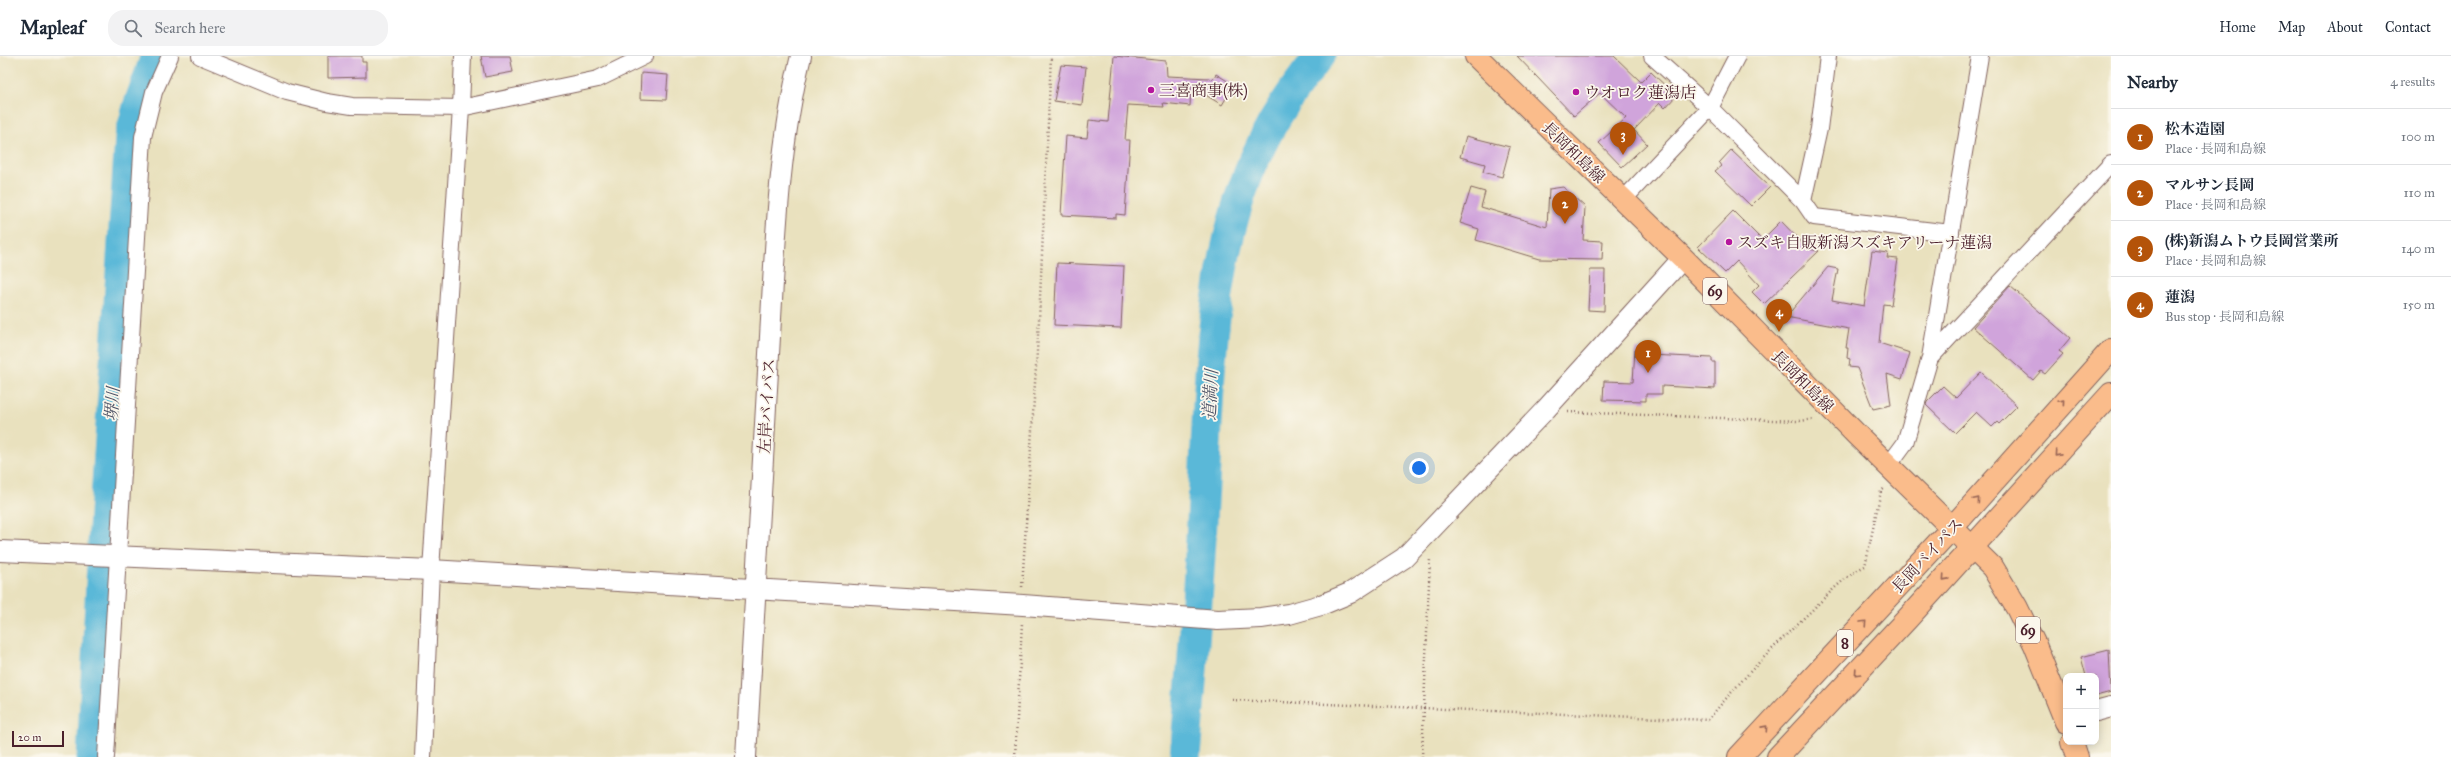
<!DOCTYPE html>
<meta charset="utf-8">
<style>
body{margin:0;font-family:"IM FELL Great Primer","Noto Serif JP",serif;background:#f2f2f3;color:#1f2937}
.controls{position:absolute;right:12px;bottom:12px;display:grid;overflow:hidden;border-radius:8px;box-shadow:0 2px 10px #0003}
.controls button{width:36px;height:36px;display:grid;place-items:center;padding:0;border:0;border-bottom:1px solid #e0e1e3;background:#fff;color:#1f2937;font:20px sans-serif}
.scale{position:absolute;left:12px;bottom:10px;width:52px;box-sizing:border-box;padding-left:4px;border:2px solid #4a1f2b;border-top:0;font-size:11px;line-height:14px;white-space:nowrap;color:#4a1f2b;-webkit-text-stroke:3px #fbf7ec;paint-order:stroke}
.you{position:absolute;left:1419px;top:412px;width:14px;height:14px;margin:-10px;border:3px solid #fff;border-radius:50%;background:#1a73e8;box-shadow:0 0 0 6px #1a73e833}
.badge{display:grid;place-items:center;width:26px;height:26px;border-radius:50%;background:#b45309;color:#fff;font-size:13px;font-weight:700}
.pin{position:absolute;translate:-50% -33px;filter:drop-shadow(0 1px 2px #0008)}
.pin::after{content:'';position:absolute;top:21px;width:14px;height:12px;background:inherit;clip-path:polygon(0 0,100% 0,50% 100%)}
.list{margin:0;padding:0;list-style:none}
h2{display:flex;justify-content:space-between;align-items:center;height:52px;margin:0;padding:0 16px;font-size:17px}
h2 small{font-size:13px;font-weight:400;color:#747a83}
.list li{display:grid;grid-template-columns:26px 1fr auto;gap:12px;align-items:center;box-sizing:border-box;height:56px;padding:0 16px;border-top:1px solid #e0e1e3}
.list b{display:block;font-size:15px;white-space:nowrap}
.list p{margin:0;font-size:13px;white-space:nowrap;color:#747a83}
.list em{font-size:13px;font-style:normal;color:#747a83}
.icon{flex:none;width:22px;height:22px;fill:none;stroke:currentColor;stroke-width:2;stroke-linecap:round;stroke-linejoin:round}
.map{position:relative;flex:none;width:2111px;height:701px;overflow:hidden}
header{display:flex;align-items:center;gap:24px;box-sizing:border-box;height:56px;padding:0 20px;background:#fff;border-bottom:1px solid #e0e1e3}
header strong{font-size:19px}
nav{display:flex;gap:22px;margin-inline-start:auto;font-size:14px}
.search{width:280px;height:36px;background:#f2f2f3;display:flex;align-items:center;gap:10px;box-sizing:border-box;padding:0 14px;border-radius:16px;color:#747a83;font-size:15px}
main{display:flex}
aside{flex:1;background:#fff}
.map>svg:first-child{display:block}
.lines{fill:none;stroke-linecap:round;stroke-linejoin:round}
.river{stroke:#5ab8d8;stroke-width:31}
.building{fill:#d0a4db}
.minor-casing{stroke:#82635e;stroke-width:18}
.tertiary-casing{stroke:#82635e;stroke-width:22}
.primary-casing{stroke:#82635e;stroke-width:24}
.trunk-casing{stroke:#82635e;stroke-width:24}
.path{stroke:#82635e;stroke-width:2.5;stroke-dasharray:1 3;stroke-linecap:butt}
.minor{stroke:#fff;stroke-width:16}
.tertiary{stroke:#fff;stroke-width:20}
.primary{stroke:#fabc8b;stroke-width:22}
.trunk{stroke:#fabc8b;stroke-width:22}
.oneway{stroke:#996656}
.poi-dot{fill:#b5179e;stroke:#fbf7ec;stroke-width:1.5}
.labels{text-anchor:middle;stroke-width:3.5;stroke-linejoin:round;paint-order:stroke}
.shield{fill:#fbf7ec;stroke:#7f6065;stroke-width:1}
.shield-label{font-size:15px;font-weight:bold;fill:#4a1f2b}
.poi-label{font-size:16px;fill:#4a1f2b;stroke:#fbf7ec;text-anchor:start}
.street-label{font-size:16px;fill:#4a1f2b;stroke:#fbf7ec}
.water-label{font-size:17px;font-style:italic;fill:#505568;stroke:#fbf7ec}
</style>
<header>
<strong>Mapleaf</strong>
<div class="search"><svg class="icon" aria-label="search" viewBox="0 0 24 24"><circle cx="10" cy="10" r="6"/><path d="M15 15l6 6"/></svg>Search here</div>
<nav><a>Home</a><a>Map</a><a>About</a><a>Contact</a></nav>
</header>
<main>
<div class="map">
<svg width="2111" height="701" viewBox="0 0 2111 701">
<rect width="100%" height="100%" fill="#fbf7ec"/>
<filter id="ink" filterUnits="userSpaceOnUse"><feTurbulence type="fractalNoise" baseFrequency=".025" numOctaves="2"/><feDisplacementMap in="SourceGraphic" scale="8" xChannelSelector="R" yChannelSelector="G"/><feConvolveMatrix kernelMatrix="1 2 1 2 8 2 1 2 1" color-interpolation-filters="sRGB"/></filter>
<filter id="wash" filterUnits="userSpaceOnUse"><feTurbulence type="fractalNoise" baseFrequency=".012" numOctaves="4" result="noise"/><feDisplacementMap in="SourceGraphic" scale="16" xChannelSelector="R" yChannelSelector="G"/><feGaussianBlur stdDeviation="0.9" result="paint"/><feColorMatrix in="noise" values="0 0 0 0 0 0 0 0 0 0 0 0 0 0 0 0 0 1.4 0 .05"/><feComposite in="paint" operator="in"/></filter>
<g filter="url(#wash)">
<rect width="100%" height="100%" fill="#e9e1be"/>
<g class="lines">
<path class="river" d="M92 701 103 488 130 81 138 51 156 0
M1185 701C1192 616 1199 531 1203 446 1210 333 1208 202 1257 98 1272 64 1296 29 1320 0"/>
</g>
<g id="blocks">
<path class="building" d="M328 0H362V6H366V21L328 22Z
M481 0H510L513 16 485 21Z
M1114 0 1166 5 1167 20 1209 22 1212 24 1216 18 1234 29 1222 49 1191 30 1190 50 1163 47 1164 51 1128 49 1125 84H1130L1125 159 1116 158V162L1061 159 1066 80 1087 82 1089 64 1108 66Z
M1517 0H1614L1641 26 1651 16 1676 40 1665 52 1660 47 1634 74 1647 88 1622 111 1599 87 1626 62 1600 37 1574 60Z
M1061 9 1086 11 1082 49 1054 45Z
M641 17 668 19 666 44 640 43Z
M1466 80 1510 91 1502 121 1483 116 1485 108 1460 101Z
M1731 94 1770 131 1751 150 1715 115 1721 110 1719 107Z
M1563 131 1585 151 1583 184 1603 185 1602 204 1539 203 1476 184 1479 173 1460 167 1471 132 1485 136 1481 151 1547 171 1549 133Z
M1733 155 1762 184 1781 165 1808 193 1819 195 1764 248 1752 236 1759 229 1737 205 1725 217 1698 191Z
M1872 195 1888 197 1887 202 1898 203 1891 249 1883 248 1879 287 1910 297 1902 323 1887 318 1891 349 1873 353 1857 312 1849 311 1850 303 1847 302 1848 292H1846L1849 273 1786 261 1828 211 1838 213 1832 244 1864 250Z
M1057 207 1124 210 1121 272 1054 269Z
M1590 214H1605L1604 255 1588 254Z
M2010 230 2070 282 2059 295 2063 298 2045 318 2041 315 2033 324 1973 271Z
M1635 293 1650 294V299L1712 302V306H1715V333L1662 330V338H1646V345L1603 344 1604 325 1633 326Z
M1981 316 2017 350 1999 368 1997 366 1992 371 1976 356 1955 377 1926 349 1927 346 1943 330 1956 342Z
M2109 594 2111 636 2096 640V620H2086L2081 601Z"/>
</g>
</g>
<g filter="url(#ink)">
<use href="#blocks" fill-opacity="0" stroke="#82635e" stroke-width="1"/>
<g class="lines">
<defs>
<path id="minor" d="M200 0 287 36 327 46 352 50 461 52 598 23 645 0
M1652 0 1710 52 1803 145 1814 161 1951 177
M1623 144 1710 52 1737 0
M1803 145 1819 73 1828 0
M1930 302 2111 108
M1888 410 1905 387 1930 302 1980 0
M106 701 143 81 154 36 170 0
M423 701 431 514 461 52 463 0"/>
<path id="tertiary" d="M0 495 431 514 1023 549 1218 564 1261 562 1289 558 1321 549 1350 537 1404 502 1546 353 1683 202
M2096 655 2111 651
M746 701C754 567 762 433 769 298 775 199 777 97 801 0"/>
<path id="primary" d="M1476 0 1683 202 1857 379 1993 512 2017 552 2035 589 2066 666
M2072 686 2077 701"/>
<path id="trunk" d="M1739 701 1951 473 2111 294
M1778 701 1908 562 2111 338"/>
</defs>
<use href="#minor" class="minor-casing"/>
<use href="#tertiary" class="tertiary-casing"/>
<use href="#primary" class="primary-casing"/>
<use href="#trunk" class="trunk-casing"/>
<path class="path" d="M1568 356 1799 365 1815 363
M1022 531 1039 264 1051 0
M1232 644 1708 664C1739 626 1773 591 1809 557 1827 540 1843 521 1865 510L1881 435 1885 432
M1015 701 1022 567
M1422 701 1430 502"/>
<use href="#minor" class="minor"/>
<use href="#tertiary" class="tertiary"/>
<use href="#primary" class="primary"/>
<use href="#trunk" class="trunk"/>
</g>
<defs><path id="oneway-chevron" d="M-2-3.5L2.5 0L-2 3.5" fill="none" stroke-width="1.6" stroke-linecap="round" stroke-linejoin="round"/></defs>
<g class="oneway">
<use href="#oneway-chevron" transform="translate(2062 346) rotate(-49)"/>
<use href="#oneway-chevron" transform="translate(2057 398) rotate(132)"/>
<use href="#oneway-chevron" transform="translate(1977 444) rotate(-49)"/>
<use href="#oneway-chevron" transform="translate(1945 522) rotate(132)"/>
<use href="#oneway-chevron" transform="translate(1864 567) rotate(-47)"/>
<use href="#oneway-chevron" transform="translate(1857 617) rotate(133)"/>
<use href="#oneway-chevron" transform="translate(1765 672) rotate(-48)"/>
</g>
</g>
<g class="poi-dot">
<circle cx="1151" cy="34" r="4"/>
<circle cx="1576" cy="36" r="4"/>
<circle cx="1729" cy="186" r="4"/>
</g>
<g class="labels">
<g class="shield">
<rect x="1703" y="222" width="24" height="26" rx="3"/>
<rect x="2016" y="561" width="24" height="26" rx="3"/>
<rect x="1837" y="574" width="16" height="26" rx="3"/>
</g>
<g class="shield-label">
<text x="1715" y="240">69</text>
<text x="2028" y="579">69</text>
<text x="1845" y="592">8</text>
</g>
<g class="poi-label">
<text x="1159" y="40">三喜商事(株)</text>
<text x="1584" y="42">ウオロク蓮潟店</text>
<text x="1737" y="192">スズキ自販新潟スズキアリーナ蓮潟</text>
</g>
<g class="street-label">
<text transform="translate(1574 96) rotate(44)" y="6">長岡和島線</text>
<text transform="translate(1803 325) rotate(45)" y="6">長岡和島線</text>
<text transform="translate(766 350) rotate(-87)" y="6">左岸バイパス</text>
<text transform="translate(1927 499) rotate(-47)" y="6">長岡バイパス</text>
</g>
<g class="water-label">
<text transform="translate(1210 339) rotate(-87)" y="6">道満川</text>
<text transform="translate(112 348) rotate(-86)" y="6">堺川</text>
</g>
</g>
</svg>
<div class="controls">
<button>+</button>
<button>−</button>
</div>
<div class="scale">20 m</div>
<div class="you"></div>
<div class="pin badge" style="left:1648px;top:317px">1</div>
<div class="pin badge" style="left:1565px;top:168px">2</div>
<div class="pin badge" style="left:1623px;top:99px">3</div>
<div class="pin badge" style="left:1779px;top:276px">4</div>
</div>
<aside>
<h2>Nearby<small>4 results</small></h2>
<ul class="list">
<li><span class="badge">1</span><div><b>松木造園</b><p>Place · 長岡和島線</p></div><em>100 m</em></li>
<li><span class="badge">2</span><div><b>マルサン長岡</b><p>Place · 長岡和島線</p></div><em>110 m</em></li>
<li><span class="badge">3</span><div><b>(株)新潟ムトウ長岡営業所</b><p>Place · 長岡和島線</p></div><em>140 m</em></li>
<li><span class="badge">4</span><div><b>蓮潟</b><p>Bus stop · 長岡和島線</p></div><em>150 m</em></li>
</ul>
</aside>
</main>
